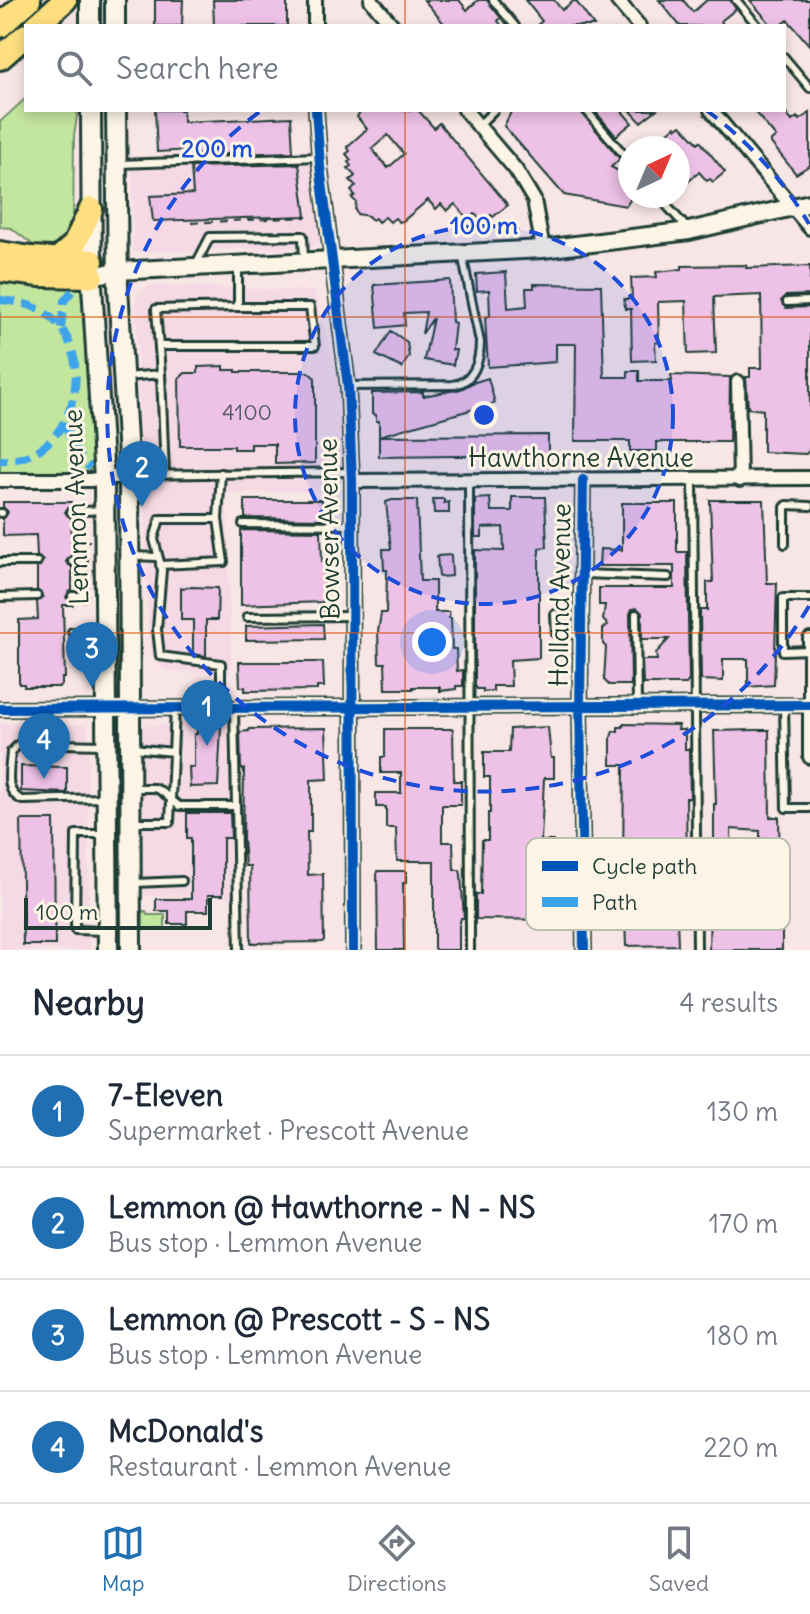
<!DOCTYPE html>
<meta charset="utf-8">
<style>
body{margin:0;font-family:Delius,sans-serif;background:#f2f2f3;color:#1f2937}
.compass{position:absolute;left:618px;top:136px;width:72px;height:72px;border-radius:50%;background:#fff;box-shadow:0 4px 12px #0003;rotate:44deg}
.scale{position:absolute;left:24px;bottom:20px;width:188px;box-sizing:border-box;padding-left:8px;border:4px solid #1f3d34;border-top:0;font-size:22px;line-height:28px;white-space:nowrap;color:#1f3d34;-webkit-text-stroke:6px #fcf5e5;paint-order:stroke}
.you{position:absolute;left:432px;top:642px;width:28px;height:28px;margin:-20px;border:6px solid #fff;border-radius:50%;background:#1a73e8;box-shadow:0 0 0 12px #1a73e833}
.badge{display:grid;place-items:center;width:52px;height:52px;border-radius:50%;background:#1f6fb2;color:#fff;font-size:26px;font-weight:700}
.pin{position:absolute;translate:-50% -66px;filter:drop-shadow(0 2px 4px #0008)}
.pin::after{content:'';position:absolute;top:42px;width:28px;height:24px;background:inherit;clip-path:polygon(0 0,100% 0,50% 100%)}
.list{margin:0;padding:0;list-style:none}
h2{display:flex;justify-content:space-between;align-items:center;height:104px;margin:0;padding:0 32px;font-size:34px}
h2 small{font-size:26px;font-weight:400;color:#747a83}
.list li{display:grid;grid-template-columns:52px 1fr auto;gap:24px;align-items:center;box-sizing:border-box;height:112px;padding:0 32px;border-top:2px solid #e0e1e3}
.list b{display:block;font-size:30px;white-space:nowrap}
.list p{margin:0;font-size:26px;white-space:nowrap;color:#747a83}
.list em{font-size:26px;font-style:normal;color:#747a83}
.icon{flex:none;width:44px;height:44px;fill:none;stroke:currentColor;stroke-width:2;stroke-linecap:round;stroke-linejoin:round}
.map{position:relative;flex:none;width:810px;height:950px;overflow:hidden}
.search{position:absolute;background:#fff;box-shadow:0 4px 12px #0003;left:24px;right:24px;top:24px;height:88px;display:flex;align-items:center;gap:20px;box-sizing:border-box;padding:0 28px;border-radius:0px;color:#747a83;font-size:30px}
.sheet{height:552px;background:#fff}
nav{display:flex;justify-content:space-around;align-items:center;box-sizing:border-box;height:112px;border-top:2px solid #e0e1e3;background:#fff;font-size:22px;color:#747a83}
nav a{display:grid;justify-items:center;gap:4px}
nav .on{color:#1f6fb2}
.map>svg:first-child{display:block}
.built{fill:#f5dae5}
.green{fill:#c3e69f;stroke:#71926a;stroke-width:2}
.building{fill:#eec1e6;stroke:#1f3d34;stroke-width:2;fill-rule:evenodd}
.lines{fill:none;stroke-linecap:round;stroke-linejoin:round}
.service-casing{stroke:#1f3d34;stroke-width:12}
.minor-casing{stroke:#1f3d34;stroke-width:18}
.tertiary-casing{stroke:#1f3d34;stroke-width:22}
.secondary-casing{stroke:#1f3d34;stroke-width:24}
.motorway-casing{stroke:#1f3d34;stroke-width:28}
.path{stroke:#1f3d34;stroke-width:2;stroke-dasharray:8 6;stroke-linecap:butt}
.service{stroke:#fcf5e5;stroke-width:6}
.minor{stroke:#fcf5e5;stroke-width:12}
.tertiary{stroke:#fcf5e5;stroke-width:16}
.secondary{stroke:#fcf5e5;stroke-width:18}
.motorway{stroke:#fddf80;stroke-width:22}
.quiet{stroke:#3da4eb;stroke-width:8;stroke-dasharray:16 8;stroke-linecap:butt}
.cycleway-casing{stroke:#fcf5e5;stroke-width:15}
.cycleway{stroke:#0057b8;stroke-width:10}
.grid{fill:none;stroke:#de580e;stroke-width:2;stroke-opacity:0.55}
.ring{fill:none;stroke:#1d4ed8;stroke-width:4;stroke-dasharray:14 10}
.labels{text-anchor:middle;stroke-width:6;stroke-linejoin:round;paint-order:stroke}
.number-label{font-size:22px;fill:#535e60}
.street-label{font-size:26px;fill:#1f3d34;stroke:#fcf5e5}
.key{fill:#fcf5e5;stroke:#babeb0;stroke-width:2}
.key-label{font-size:22px;fill:#1f3d34}
.centre{fill:#1d4ed8;stroke:#fcf5e5;stroke-width:4}
.ring-label{font-size:24px;text-anchor:middle;font-weight:bold;fill:#1d4ed8;stroke:#fcf5e5;stroke-width:6;stroke-linejoin:round;paint-order:stroke}
</style>
<div class="map">
<svg width="810" height="950" viewBox="0 0 810 950">
<rect width="100%" height="100%" fill="#f8e5e5"/>
<filter id="ink" filterUnits="userSpaceOnUse"><feTurbulence type="fractalNoise" baseFrequency=".0125" numOctaves="2"/><feDisplacementMap in="SourceGraphic" scale="16" xChannelSelector="R" yChannelSelector="G"/><feConvolveMatrix kernelMatrix="1 2 1 2 8 2 1 2 1" color-interpolation-filters="sRGB"/></filter>
<g filter="url(#ink)">
<path class="built" d="M311 150 323 230 321 237 314 247 133 252 132 157Z
M150 285 314 291 338 377 341 491 227 493 231 673 172 671 160 667 149 651 144 495 141 494 136 296Z
M230 721 235 897 141 896 142 726Z
M0 724 86 725 88 729 89 950H0Z"/>
<path class="green" d="M26 98V110H78L74 136 73 234 44 253 11 228 0 227V122Z
M0 278 78 286 81 289 93 458 92 467 88 472 0 474Z
M143 911H146L147 915H165V929H143Z"/>
<path class="building" d="M155 0H183L182 26H155Z
M213 0H287V26H214Z
M424 0H459L467 10 478 0H487L501 18 498 21 502 26H446Z
M525 0H554L562 10 575 0 594 26H536L542 21Z
M659 0H683L693 12 707 0H730L736 9 721 21 724 26H680Z
M750 0H810V46L788 20 780 26H772Z
M155 110H183V122L291 117 293 152 191 155V150L157 152Z
M361 110H418L434 128 439 123 508 205 493 217 491 215 487 219 484 216 480 219 475 214 468 219 455 204 447 211 441 204 436 209 428 200 403 221 399 222 395 218 390 222 385 217 378 222 375 218 372 220 368 216 357 214 355 210 356 202 352 198 355 195 351 191 356 186 350 180 355 176 348 168 351 166 348 162 351 160 346 154 350 151 347 147 367 129 357 117ZM388 135 404 154 388 168 372 149Z
M512 110H580L620 159 611 167 630 177V200L626 206 564 195 504 126Z
M594 110H621L632 123 616 136Z
M630 110H656L641 122Z
M753 110H783L792 121 797 117 800 120 810 112V165L796 174 770 142 776 137Z
M681 125 698 143 700 141 725 172 713 182 710 179 707 181 699 172 678 191V165L683 161 678 156V148H660L671 138 667 133 675 126 677 128Z
M299 164 306 216 153 221 150 196 193 194 191 167Z
M746 265V268L810 266V295L786 296 781 301 786 308 810 307V449L806 454 763 452V410L748 408 746 377H750V368H762L761 295 714 297 716 353 688 354 686 301 658 302 659 342 655 343 656 360 632 361 631 309H625L624 299H632L631 278 657 277 656 272 682 269V266Z
M506 272 508 308 527 306 526 288H534V284L601 285 604 377H628V371H639V381H672L671 375 730 377 729 442H657V451H630V441H575L576 344H556V362L488 367 485 317 490 316 489 290 477 291 476 274Z
M450 280 452 322 455 323 452 350H456L453 365 424 360 433 318 422 334 426 312 404 313 405 325 378 328 374 285Z
M391 331 407 342 409 356 402 368 376 355Z
M224 366V370H236V372H308L315 378V463L275 464V444H251V449H234V446H180L179 379 185 373H198V367Z
M488 378 495 403 379 436V421H376V415L372 414V393L423 392V396L461 389 472 383Z
M548 435V455L379 457V436Z
M512 497H545L547 547 539 548V658L510 660 511 686H493V691L483 692V689H477L475 685V550L504 551 503 527 482 528V537H475V499L490 498 491 511H512Z
M433 499H444V503L449 502V513H434Z
M245 500H322V519L245 518Z
M392 500H417L420 581H435V612H449V618H451L452 649H456L457 671 463 670V686H456V689L440 691V687H413V689H386L385 663H379L378 632 381 613H386L387 570H384L383 549H391L386 502Z
M710 500H764L767 583H777L774 685 748 687V659H723V681L701 680 700 610H707V582H713Z
M3 502H71V506L65 512 71 518 72 555 66 562 72 567V590L66 597 72 605H63L65 678H62V685L59 687H24V684H19V620L38 619 37 602 43 597 37 590V568L43 561 37 556 36 535 3 536V519L8 512 3 507Z
M622 503H677V552H687L689 680 686 684H643L642 660H657L656 653 669 639H642V613L637 608 632 609 630 614 631 685H609L604 680 606 647 603 644V629L608 625 603 620 605 605H599V588H674V566H599L600 549 622 550Z
M241 530 321 531 322 561H325L323 602 241 605Z
M451 555 452 576 439 577 437 556Z
M191 587 218 588 217 620H206V656L193 654V620H181V588Z
M323 624 324 639 246 640V626Z
M239 662H323L324 687H317V690L245 691V687H240Z
M623 724 679 725 678 730H685V749H689L690 798H686L687 866H690V889L676 890 678 945 626 946 625 920H615L611 868 623 867 624 765H611V737L613 731H618V727H623Z
M197 727H221L218 786 190 787 189 767H194V734H197Z
M548 727 551 758H554V778H544L541 841H553V905L560 904V920L476 919V894H481L482 840H488V813H490V777H484V752H509L510 729Z
M326 728 328 779 311 780V832H307L308 875 323 874 324 940 322 942 251 943 250 866H245L243 839 244 769H241L240 732 249 731V729Z
M385 729H453L454 781H461V805H442V842H453L454 870H460L461 875 464 918H461L459 926V950H436L434 948V861H397L396 828H386V807H376V793H401V773H381V757H385Z
M756 730H769L770 817H779L780 866H771V897H782V950H709L710 897H714V804H716L714 731ZM731 829 760 831V853H755V858L732 859Z
M21 766 67 767V793L21 791Z
M187 813H230L231 838H223V895H208V911H187V924H169V911H156V899H191V838H187Z
M21 820H54L55 945H23Z
M377 871H406V883H403L404 950H378Z"/>
<g class="lines">
<defs>
<path id="service" d="M493 0 515 26
M736 0 758 26
M784 57 810 88
M586 110 630 162
M478 126 494 110
M119 164 319 157
M658 196 687 228
M196 264 210 237 303 236 304 261
M787 302 810 301
M159 346H315L310 307H238
M161 374 165 474
M126 377 161 374 156 309 238 307V265
M348 386 452 385C474 383 480 361 480 342L462 254
M132 475 352 472
M693 480 697 950
M469 482 470 950
M71 512 100 510
M0 513H2
M243 524 352 525
M785 544V507L787 505 810 506
M133 556 157 557
M72 561H83V596H72
M0 562H37
M160 565 224 562 218 519
M582 574 668 577
M0 597 37 596
M555 614 556 634H580
M636 614 637 706
M247 617 352 616
M72 632 101 633
M809 650 783 651V598H810
M784 706 786 808H810
M217 708 221 687V664L160 656 157 629 162 570 154 539 160 519H218L221 473
M234 708 239 950
M102 745 20 743 11 752C10 769 3 792 22 800L104 798
M133 748 173 752
M134 788H154L161 791 179 806H236
M132 822H170L175 708
M103 834H76L75 930 104 931
M135 883 182 881"/>
<path id="minor" d="M371 0 393 26
M617 0 639 26
M315 26V0
M316 110 320 166 348 386 352 481 353 950
M465 110 516 170 534 200 543 249
M711 110 810 228
M738 382 740 480
M0 480H90L129 475
M583 480 580 706 584 950
M352 481 810 478
M810 639V757
M0 709 810 705"/>
<path id="tertiary" d="M92 276 117 271 543 249 689 231 810 203"/>
<path id="secondary" d="M90 0V26
M115 0V26
M91 110 92 285 104 479 108 950
M116 110 118 286 129 475 131 950"/>
<path id="motorway" d="M0 26 29 0
M36 26 65 0
M0 58 26 35
M0 253 31 258 92 261
M57 260 74 245 91 209
M0 270 40 275 92 276"/>
</defs>
<use href="#service" class="service-casing"/>
<use href="#minor" class="minor-casing"/>
<use href="#tertiary" class="tertiary-casing"/>
<use href="#secondary" class="secondary-casing"/>
<use href="#motorway" class="motorway-casing"/>
<path class="path" d="M191 223 307 217
M71 542 90 541"/>
<use href="#service" class="service"/>
<use href="#minor" class="minor"/>
<use href="#tertiary" class="tertiary"/>
<use href="#secondary" class="secondary"/>
<use href="#motorway" class="motorway"/>
<path class="quiet" d="M0 300C12 301 25 303 36 308 106 340 77 465 0 460
M61 328 64 301 77 285
M64 423 77 454 90 468"/>
<defs>
<path id="cycleway" d="M316 110 320 166 348 386 352 481 353 950
M583 480 580 706 584 950
M0 709 810 705"/>
</defs>
<use href="#cycleway" class="cycleway-casing"/>
<use href="#cycleway" class="cycleway"/>
</g>
</g>
<path class="grid" d="M405 0V26M405 110V950M0 317H810M0 633H810"/>
<circle cx="484" cy="415" r="189" fill="#1d4ed8" fill-opacity=".12"/>
<g class="ring">
<circle cx="484" cy="415" r="189"/>
<path d="M809 606A377 377 0 1 1 262 110M706 110A377 377 0 0 1 809 224"/>
</g>
<g class="labels">
<g class="number-label">
<text x="247" y="420">4100</text>
</g>
<g class="street-label">
<text x="581" y="467">Hawthorne Avenue</text>
<text transform="translate(76 507) rotate(-92)" y="9">Lemmon Avenue</text>
<text transform="translate(329 529) rotate(-91)" y="9">Bowser Avenue</text>
<text transform="translate(560 595) rotate(-89)" y="9">Holland Avenue</text>
</g>
</g>
<rect x="526" y="838" width="264" height="92" rx="12" class="key"/>
<rect x="542" y="861" width="36" height="10" fill="#0057b8"/>
<rect x="542" y="897" width="36" height="10" fill="#3da4eb"/>
<g class="key-label">
<text x="592" y="874">Cycle path</text>
<text x="592" y="910">Path</text>
</g>
<circle cx="484" cy="415" r="12" class="centre"/>
<g class="ring-label">
<text x="217" y="157">200 m</text>
<text x="484" y="234">100 m</text>
</g>
</svg>
<svg class="compass" viewBox="-18 -18 36 36"><path d="M0-13l5 13h-10z" fill="#e53935"/><path d="M0 13l5-13h-10z" fill="#747a83"/></svg>
<div class="scale">100 m</div>
<div class="you"></div>
<div class="pin badge" style="left:207px;top:746px">1</div>
<div class="pin badge" style="left:142px;top:507px">2</div>
<div class="pin badge" style="left:92px;top:688px">3</div>
<div class="pin badge" style="left:44px;top:779px">4</div>
<div class="search"><svg class="icon" aria-label="search" viewBox="0 0 24 24"><circle cx="10" cy="10" r="6"/><path d="M15 15l6 6"/></svg>Search here</div>
</div>
<section class="sheet">
<h2>Nearby<small>4 results</small></h2>
<ul class="list">
<li><span class="badge">1</span><div><b>7-Eleven</b><p>Supermarket · Prescott Avenue</p></div><em>130 m</em></li>
<li><span class="badge">2</span><div><b>Lemmon @ Hawthorne - N - NS</b><p>Bus stop · Lemmon Avenue</p></div><em>170 m</em></li>
<li><span class="badge">3</span><div><b>Lemmon @ Prescott - S - NS</b><p>Bus stop · Lemmon Avenue</p></div><em>180 m</em></li>
<li><span class="badge">4</span><div><b>McDonald's</b><p>Restaurant · Lemmon Avenue</p></div><em>220 m</em></li>
</ul>
</section>
<nav>
<a class="on"><svg class="icon" aria-label="map" viewBox="0 0 24 24"><path d="M3 6l6-2 6 2 6-2v14l-6 2-6-2-6 2zM9 4v14M15 6v14"/></svg>Map</a>
<a><svg class="icon" aria-label="directions" viewBox="0 0 24 24"><path d="M12 3l9 9-9 9-9-9zM9 14v-3h6M13 9l2 2-2 2"/></svg>Directions</a>
<a><svg class="icon" aria-label="saved" viewBox="0 0 24 24"><path d="M7 4h10v16l-5-4-5 4z"/></svg>Saved</a>
</nav>
